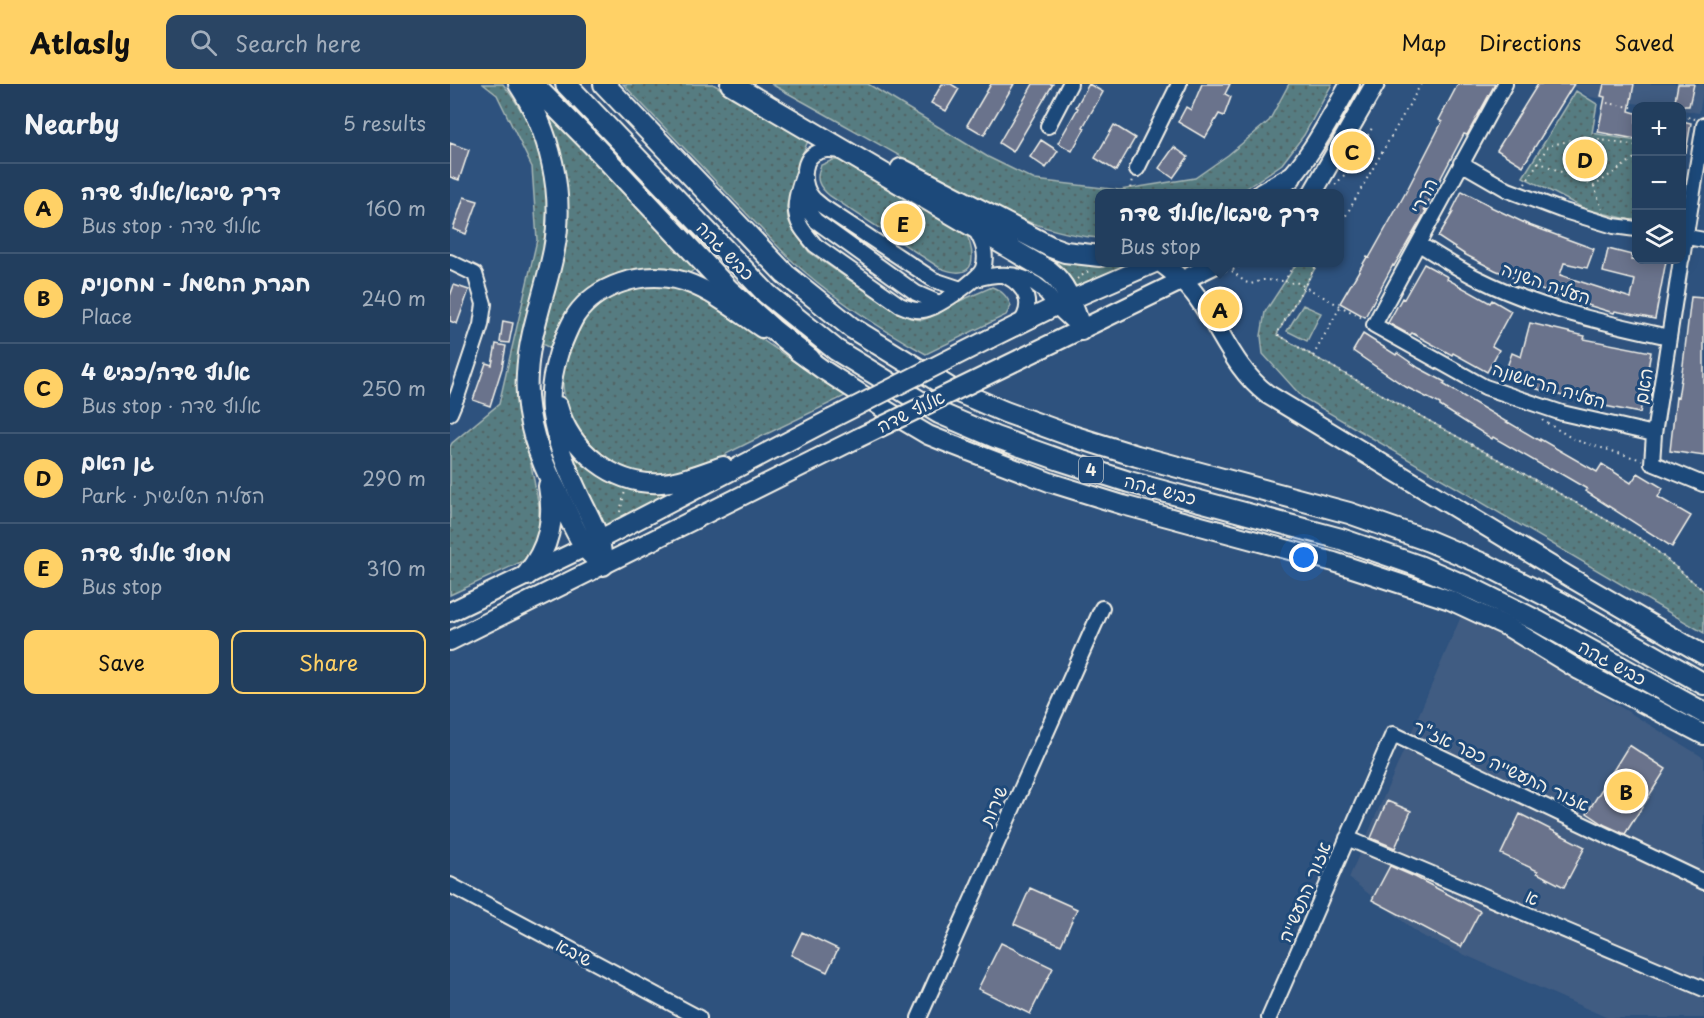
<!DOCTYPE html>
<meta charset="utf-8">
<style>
body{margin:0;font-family:"Playpen Sans","Playpen Sans Hebrew",sans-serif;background:#2a4564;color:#f1f3f6}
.controls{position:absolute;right:18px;top:18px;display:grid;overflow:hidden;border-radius:12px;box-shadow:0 3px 15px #0003}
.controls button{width:54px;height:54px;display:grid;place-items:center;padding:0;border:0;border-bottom:2px solid #3f5773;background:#223e5e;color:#f1f3f6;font:30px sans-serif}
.you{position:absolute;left:854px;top:474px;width:21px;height:21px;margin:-15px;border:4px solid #fff;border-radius:50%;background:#1a73e8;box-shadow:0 0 0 9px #1a73e833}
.badge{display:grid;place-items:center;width:39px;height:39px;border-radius:50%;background:#ffd166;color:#111;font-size:20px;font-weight:700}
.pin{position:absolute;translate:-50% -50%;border:3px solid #fff;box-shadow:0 2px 6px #0006}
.popup{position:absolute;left:645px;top:105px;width:249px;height:78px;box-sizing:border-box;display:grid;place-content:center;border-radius:12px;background:#223e5e;filter:drop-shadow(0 2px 4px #0005);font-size:20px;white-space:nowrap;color:#a2aebc}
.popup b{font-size:22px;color:#f1f3f6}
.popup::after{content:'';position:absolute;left:50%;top:100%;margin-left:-12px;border:12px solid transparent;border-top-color:#223e5e}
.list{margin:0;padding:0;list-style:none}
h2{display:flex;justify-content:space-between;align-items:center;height:78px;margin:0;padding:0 24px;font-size:26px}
h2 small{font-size:20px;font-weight:400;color:#a2aebc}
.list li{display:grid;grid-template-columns:39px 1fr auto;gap:18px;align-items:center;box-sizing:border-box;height:90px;padding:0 24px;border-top:2px solid #3f5773}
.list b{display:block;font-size:22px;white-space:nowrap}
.list p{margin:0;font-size:20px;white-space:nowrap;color:#a2aebc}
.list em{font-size:20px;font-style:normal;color:#a2aebc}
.actions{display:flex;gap:12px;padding:18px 24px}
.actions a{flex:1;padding:14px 0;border:2px solid #ffd166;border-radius:12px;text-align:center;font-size:21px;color:#ffd166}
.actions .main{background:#ffd166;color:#111}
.icon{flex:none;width:33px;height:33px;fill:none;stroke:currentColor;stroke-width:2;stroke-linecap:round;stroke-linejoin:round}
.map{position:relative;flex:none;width:1254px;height:934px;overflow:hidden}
header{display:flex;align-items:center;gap:36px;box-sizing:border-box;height:84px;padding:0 30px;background:#ffd166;color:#111}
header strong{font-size:28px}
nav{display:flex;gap:33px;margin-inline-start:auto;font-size:21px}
.search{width:420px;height:54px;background:#2a4564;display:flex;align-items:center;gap:15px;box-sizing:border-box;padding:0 21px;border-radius:12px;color:#a2aebc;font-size:22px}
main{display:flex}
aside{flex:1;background:#223e5e}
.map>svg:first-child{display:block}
.built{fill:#405c82}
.green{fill:url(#green-dots);stroke:#a6b6b4;stroke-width:1.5}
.building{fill:#6b738c;stroke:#f4f1e8;stroke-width:1.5}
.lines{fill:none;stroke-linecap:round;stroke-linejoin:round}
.minor-casing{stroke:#f4f1e8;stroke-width:18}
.major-casing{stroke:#f4f1e8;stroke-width:22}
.highway-casing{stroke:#f4f1e8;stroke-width:24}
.path{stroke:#f4f1e8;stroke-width:2;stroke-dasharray:1.5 4.5;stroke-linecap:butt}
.minor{stroke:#1f4a7a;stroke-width:14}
.major{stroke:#1f4a7a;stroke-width:18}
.highway{stroke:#1f4a7a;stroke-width:20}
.major-bridge-casing{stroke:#f4f1e8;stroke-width:22;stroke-linecap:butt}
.major-bridge{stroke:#1f4a7a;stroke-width:18}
.labels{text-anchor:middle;stroke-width:6;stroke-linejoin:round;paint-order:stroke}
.shield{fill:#1f4a7a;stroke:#b4bfc7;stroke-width:1.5}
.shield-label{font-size:16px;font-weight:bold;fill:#f4f1e8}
.street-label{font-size:18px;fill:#f4f1e8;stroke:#1f4a7a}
</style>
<header>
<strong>Atlasly</strong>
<div class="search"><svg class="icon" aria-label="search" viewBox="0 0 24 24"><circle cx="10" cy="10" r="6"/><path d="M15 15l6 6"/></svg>Search here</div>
<nav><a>Map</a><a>Directions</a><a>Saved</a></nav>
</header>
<main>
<aside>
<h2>Nearby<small>5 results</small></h2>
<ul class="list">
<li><span class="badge">A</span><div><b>דרך שיבא/אלוף שדה</b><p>Bus stop · אלוף שדה</p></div><em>160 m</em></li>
<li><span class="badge">B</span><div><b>חברת החשמל - מחסנים</b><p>Place</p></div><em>240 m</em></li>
<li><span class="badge">C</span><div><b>אלוף שדה/כביש 4</b><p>Bus stop · אלוף שדה</p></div><em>250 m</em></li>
<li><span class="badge">D</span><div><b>גן האם</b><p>Park · העליה השלישית</p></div><em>290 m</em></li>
<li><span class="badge">E</span><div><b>מסוף אלוף שדה</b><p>Bus stop</p></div><em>310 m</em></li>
</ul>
<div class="actions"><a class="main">Save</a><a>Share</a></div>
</aside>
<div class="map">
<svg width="1254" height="934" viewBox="0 0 1254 934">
<defs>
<pattern id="green-dots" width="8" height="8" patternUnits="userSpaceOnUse" patternTransform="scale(1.5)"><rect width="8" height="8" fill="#577c81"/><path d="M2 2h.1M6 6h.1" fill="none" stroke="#516566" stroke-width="1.8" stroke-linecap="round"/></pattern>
</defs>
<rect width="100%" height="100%" fill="#2e527e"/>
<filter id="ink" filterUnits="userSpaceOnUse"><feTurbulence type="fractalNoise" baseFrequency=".0167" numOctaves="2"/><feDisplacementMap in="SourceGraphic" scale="12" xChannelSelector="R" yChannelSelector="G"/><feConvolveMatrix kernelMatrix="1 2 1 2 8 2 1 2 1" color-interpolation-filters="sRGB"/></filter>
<g filter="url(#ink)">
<path class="built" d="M1119 0H1254V3L1249 29 1232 26V22H1205L1140 13Z
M1012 530 1077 566 1254 674V934H1158L970 851 899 794Z"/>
<path class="green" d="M33 0H53C74 27 91 59 97 93 100 112 99 131 98 150L74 345 89 422V454L84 467 73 477 0 511V363L2 359 49 320 87 156 82 83 47 11Z
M173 0H263L358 57 348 80 337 122 338 135 343 146 359 168 446 228 460 234 472 236 488 230 505 219 542 203C552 207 557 212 561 222L556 231 476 270C427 243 380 212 339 174Z
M321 0H418L538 73 585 96 670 106 745 94 778 71 819 37 839 0H882L854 51 832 80 791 108 788 110H650V154C580 149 517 110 457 76 412 51 367 25 321 0Z
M1126 7 1147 20 1142 49 1186 57V137L1135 125 1073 93Z
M96 21 248 183 238 190 228 187 120 225 108 244 100 264 92 260 110 181 92 27Z
M383 76H393L516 149C521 160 529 186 510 188 503 189 496 186 490 184L380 112C368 102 365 95 371 81Z
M580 158 650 178 681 179V182L625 208 576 166Z
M847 179H868L827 250 863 272 1196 458 1254 507V549L852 313 813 270 811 252 815 228Z
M201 202 224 204 252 215 395 312C362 328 329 344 296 360 271 372 244 389 216 391 159 394 104 340 114 282 115 276 118 270 119 265 127 240 145 219 170 209 180 205 190 204 201 202Z
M853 221 871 229 857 257 837 247Z
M113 344C129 368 144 398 176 403 191 405 207 404 223 404L226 409 151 447 117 376Z"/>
<path class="building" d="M492 0H501L509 5 496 27 481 19Z
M541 0H564L534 51 517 41Z
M583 0H603L563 68 549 59Z
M639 0 653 8 633 43 635 44 622 67 608 59 628 24 626 23Z
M752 0H780L775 10 781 13 774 32 769 30 755 54 728 38 736 23 741 26Z
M1008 0H1045L1017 51 1014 50 974 126 976 127 944 182 943 181 915 233 890 219 917 173 919 174 956 108 992 38 989 36Z
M1088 0H1124L1073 82 1047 66Z
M1154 0H1184L1179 27 1186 29V55L1148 48 1155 13 1151 12Z
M1228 0H1244L1239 22H1224Z
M1232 37 1241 39 1236 68H1232Z
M664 41 685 54 666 87 645 74Z
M591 56 608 67 596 84 580 73Z
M0 59 19 66 9 96 0 93Z
M724 63 738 73 723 94 709 84Z
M1012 107 1041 122V123L1079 141 1144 165 1137 184 1114 179 1110 191 1181 214 1185 196 1153 188 1158 165 1182 171 1181 176 1216 177 1205 235 1165 227 1164 229 1101 210 1045 186 1014 170 988 153 1003 128 1002 127Z
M14 113 28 117 16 150 3 145Z
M974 180 998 193 997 195 1040 219 1042 216 1061 227 1042 262 1049 266 1037 288 1003 269 1002 271 962 249 960 251 938 239 952 214 954 215Z
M4 201 19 206 7 240 0 237V212Z
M1241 213 1254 214V372L1220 367 1226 313 1228 314 1233 281Z
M53 237 63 239 59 259 50 258Z
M1080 239 1135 252 1134 255 1201 268 1190 329 1135 318 1087 305 1088 303 1054 291 1062 269 1071 273Z
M913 250 946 271 947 269 969 284 995 298 993 300 1058 339V338L1090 357V355L1147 388 1152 380 1181 399 1188 389 1213 404 1208 413 1241 432 1222 463 1135 407 1137 405 1101 384 1100 386 1043 353 1042 355 990 322V320L956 303 903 267Z
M46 260 56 262 52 284 40 322 23 316 36 279 42 281Z
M1179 661 1216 685 1175 750 1155 741 1137 729Z
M937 717 961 727 945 764 921 754Z
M1070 730 1135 763 1114 803 1087 789 1088 787 1051 770Z
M940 782 965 793 1030 827 1011 863 922 816Z
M580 804 627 825 611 861 564 840Z
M352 848 388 865 377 888 341 871Z
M551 859 603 884 580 930 528 905Z"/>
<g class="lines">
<defs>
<path id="minor" d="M1055 0 924 241 1035 303 1112 329 1204 350
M598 42 620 0
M392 67C383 66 373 64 364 70 351 78 353 102 362 113 364 116 369 119 372 122L484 196 511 205
M1011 79 1058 106 1111 126 1164 142 1186 145
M356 82C352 97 342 117 347 133 349 144 359 153 365 161L450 221C458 224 464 227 473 226 485 225 529 196 533 184 538 170 532 157 525 145
M687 85 729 0
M347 113 366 137 466 209 489 219
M1232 152 1254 156
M969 160C989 172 1008 185 1029 195 1089 225 1155 239 1219 253
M1232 174 1254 41
M1231 176 1204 350 1202 379 1253 400
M0 178 25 190 34 220 31 241 8 310 0 329
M556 192C577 203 585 222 568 242
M526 195C550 188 573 188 592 205 598 210 602 217 607 223 613 230 621 236 627 242
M897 754 1254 905
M0 801 249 934
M469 934 652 524
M819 934 943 650 1254 798"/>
<path id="major" d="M832 103C861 73 879 36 900 0
M862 110 925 0
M710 178C722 187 735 197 744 209 770 242 783 284 817 310L1123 495 1254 571
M539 255 606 222 707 178
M347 267 372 285 439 328 478 351 503 361 602 399 673 421 884 478 1000 516 1058 543 1129 586 1254 651
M570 275 770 178
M108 322C120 366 164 402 211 399 232 398 253 388 273 382
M153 481C152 472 152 462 149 454 145 442 139 431 134 421 119 390 106 360 101 326 99 306 103 287 109 268 114 255 119 242 126 231 147 201 190 188 225 195 257 202 285 226 312 244
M0 528 135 463 381 335
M0 557 408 354"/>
<path id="highway" d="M69 0C100 47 115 109 104 166 96 207 79 248 77 290 74 334 89 374 109 412 117 428 124 446 134 461 138 468 147 475 153 481
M83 0 145 63 279 206 322 245 360 275
M116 0 317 210 386 266 489 329 545 353 610 376 679 398 891 455 969 482 1027 507 1089 538 1254 629
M154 0 335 190 402 244 501 305 555 328 619 351 687 372 899 429 979 457 1038 482 1111 519 1254 600
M281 0 599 187C618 202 623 224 631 246
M451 85 601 163 615 168 650 172
M812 110 841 93
M77 491C99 464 105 436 99 402"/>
</defs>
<use href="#minor" class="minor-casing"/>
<use href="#major" class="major-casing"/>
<use href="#highway" class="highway-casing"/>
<path class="path" d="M1157 19 1186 24
M1232 32 1245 35
M1088 78 1144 102 1186 73
M1075 100 1098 62 1134 53 1186 62
M885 101 899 86 922 44
M1144 102 1152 125
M680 110 683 95
M890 142 971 0
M868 178 827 250 863 272 1196 458 1254 507
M843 181 835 197 840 199 846 198 914 235
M783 186 795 178
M782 187 795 198 801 200 813 196 835 197
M627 195 640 186
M863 272 890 223
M1092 336 1125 356 1192 376
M170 428 175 407"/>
<use href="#minor" class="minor"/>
<use href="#major" class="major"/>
<use href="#highway" class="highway"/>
<defs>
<path id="major-bridge" d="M381 335 539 255
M408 354 570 275"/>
</defs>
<use href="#major-bridge" class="major-bridge-casing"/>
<use href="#major-bridge" class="major-bridge"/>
</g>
</g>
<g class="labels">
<rect class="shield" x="629" y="373" width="24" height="26" rx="4.5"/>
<g class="shield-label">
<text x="641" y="392">4</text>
</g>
<g class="street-label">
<text transform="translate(974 112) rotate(-62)" y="6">הררי</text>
<text transform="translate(275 167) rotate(46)" y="6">כביש גהה</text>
<text transform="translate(1096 200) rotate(19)" y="6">העליה השניה</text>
<text transform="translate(1099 302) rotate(17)" y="6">העליה הראשונה</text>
<text transform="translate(1194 302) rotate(-81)" y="6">האם</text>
<text transform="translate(461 328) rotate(-26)" y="6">אלוף שדה</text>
<text transform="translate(710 406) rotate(15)" y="6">כביש גהה</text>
<text transform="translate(1162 579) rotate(29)" y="6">כביש גהה</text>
<text transform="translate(1051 682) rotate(25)" y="6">אזור התעשייה כפר אז"ר</text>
<text transform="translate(544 722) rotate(-66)" y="6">שירות</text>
<text transform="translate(855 808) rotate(-67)" y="6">אזור התעשייה</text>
<text transform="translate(1082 814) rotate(23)" y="6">א</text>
<text transform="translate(124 869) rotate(28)" y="6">שיבא</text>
</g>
</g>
</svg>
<div class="controls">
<button>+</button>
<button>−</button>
<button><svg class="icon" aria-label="layers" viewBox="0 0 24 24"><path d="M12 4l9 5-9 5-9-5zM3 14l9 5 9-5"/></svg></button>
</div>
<div class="you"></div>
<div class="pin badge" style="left:770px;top:225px">A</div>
<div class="popup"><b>דרך שיבא/אלוף שדה</b>Bus stop</div>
<div class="pin badge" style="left:1176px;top:707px">B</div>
<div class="pin badge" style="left:902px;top:67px">C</div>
<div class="pin badge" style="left:1135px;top:75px">D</div>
<div class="pin badge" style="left:453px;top:139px">E</div>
</div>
</main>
